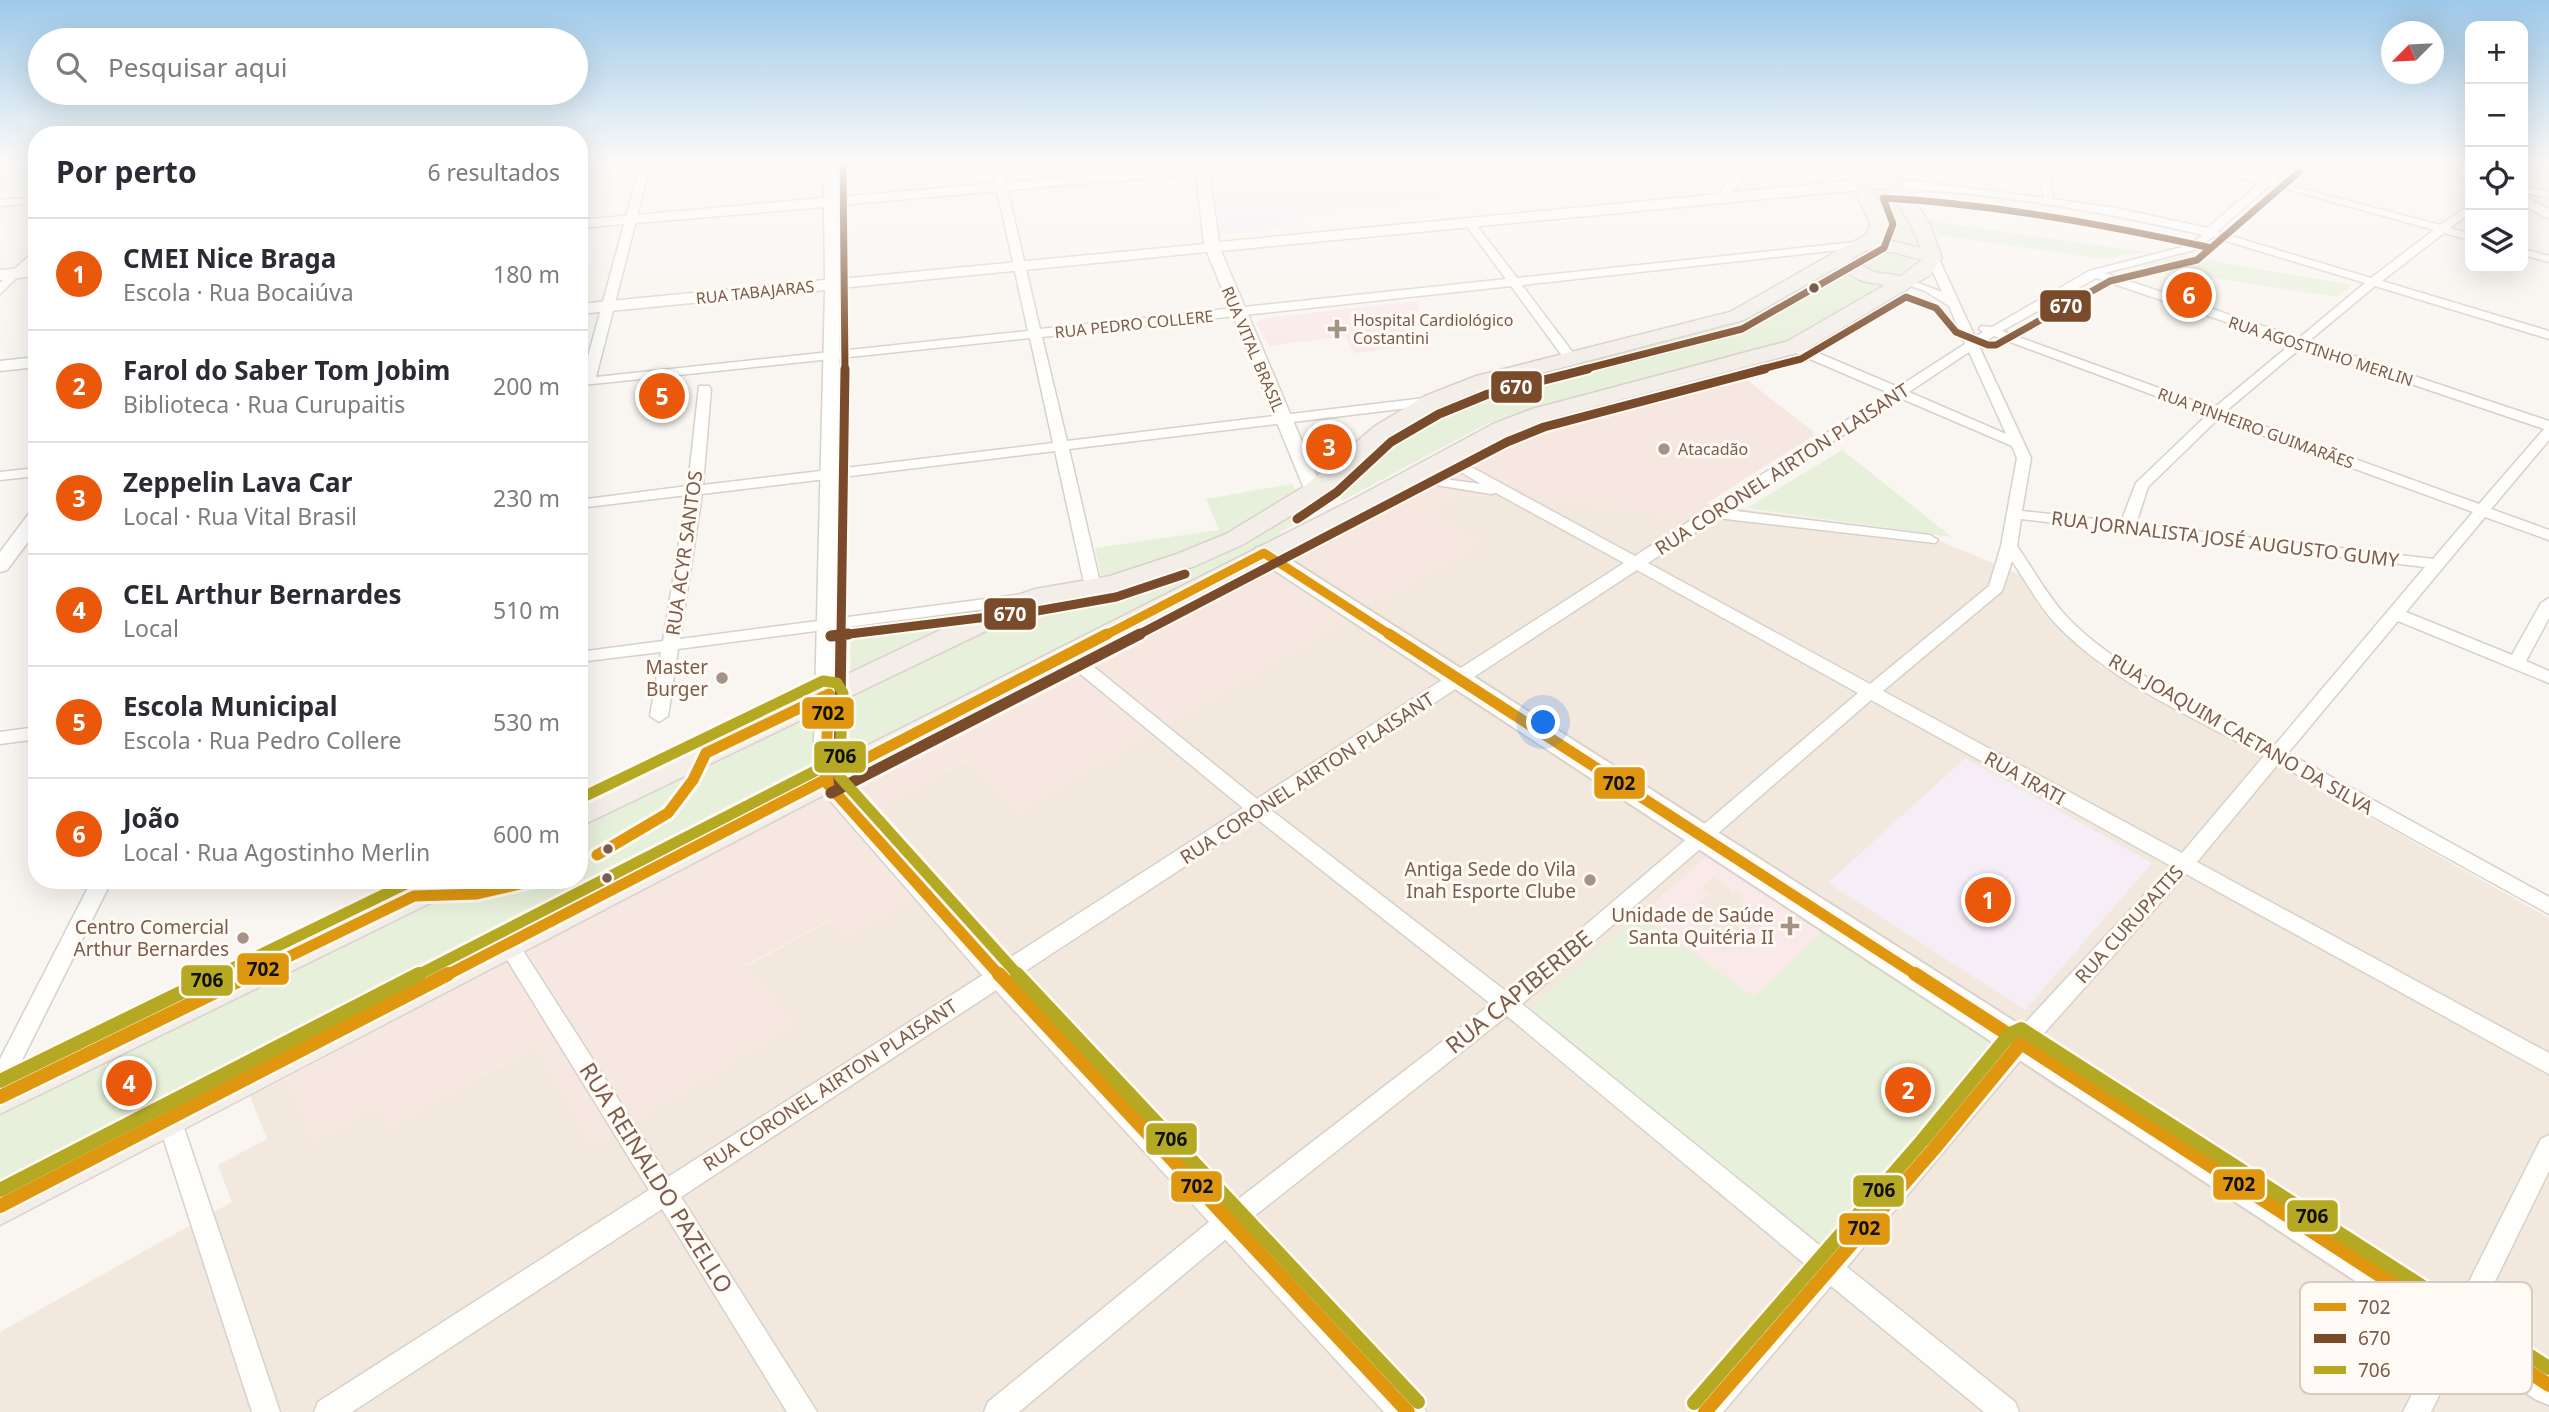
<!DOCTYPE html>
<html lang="pt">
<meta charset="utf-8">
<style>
body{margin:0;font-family:"Noto Sans",sans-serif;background:#f2f2f3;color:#2b2b33}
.controls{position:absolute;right:21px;top:21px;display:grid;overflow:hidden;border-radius:14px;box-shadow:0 7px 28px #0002}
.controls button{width:63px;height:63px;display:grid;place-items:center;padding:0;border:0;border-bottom:2px solid #e1e1e2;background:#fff;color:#2b2b33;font:35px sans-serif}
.compass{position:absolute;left:2381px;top:21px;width:63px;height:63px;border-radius:50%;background:#fff;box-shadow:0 7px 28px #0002;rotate:246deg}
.you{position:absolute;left:1544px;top:723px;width:24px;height:24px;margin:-18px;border:5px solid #fff;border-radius:50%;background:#1a73e8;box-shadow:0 0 0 10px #1a73e833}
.badge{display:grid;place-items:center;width:46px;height:46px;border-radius:50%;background:#ea580c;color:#fff;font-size:23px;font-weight:700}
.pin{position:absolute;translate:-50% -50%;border:4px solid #fff;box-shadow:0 2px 7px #0006}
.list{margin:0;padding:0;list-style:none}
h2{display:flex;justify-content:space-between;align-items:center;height:91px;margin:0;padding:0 28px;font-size:30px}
h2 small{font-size:23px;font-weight:400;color:#7c7c81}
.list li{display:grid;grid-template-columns:46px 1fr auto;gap:21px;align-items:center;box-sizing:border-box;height:112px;padding:0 28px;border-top:2px solid #e1e1e2}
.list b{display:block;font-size:26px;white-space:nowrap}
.list p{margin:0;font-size:23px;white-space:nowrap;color:#7c7c81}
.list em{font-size:23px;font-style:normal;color:#7c7c81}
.icon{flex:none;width:38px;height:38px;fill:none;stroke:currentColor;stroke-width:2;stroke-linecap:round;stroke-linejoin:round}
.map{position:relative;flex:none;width:2549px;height:1412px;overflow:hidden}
.search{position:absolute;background:#fff;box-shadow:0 7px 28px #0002;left:28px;top:28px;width:560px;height:77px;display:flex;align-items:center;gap:18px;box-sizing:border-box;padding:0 24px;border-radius:38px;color:#7c7c81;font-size:26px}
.panel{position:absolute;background:#fff;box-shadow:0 7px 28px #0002;left:28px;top:126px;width:560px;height:763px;border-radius:28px}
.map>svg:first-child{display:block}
.residential{fill:#f2e8de}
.commercial{fill:#f6e8e1}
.education{fill:#f6eef6}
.medical{fill:#fae9e9;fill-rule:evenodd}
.green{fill:#e7f0db}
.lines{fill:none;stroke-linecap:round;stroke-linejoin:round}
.minor-casing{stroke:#d7d1cb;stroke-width:3}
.tertiary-casing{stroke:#d7d1cb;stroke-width:3}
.secondary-casing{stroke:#d9d2cb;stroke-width:4}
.primary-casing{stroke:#dad1cc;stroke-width:3}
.minor{fill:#fefefd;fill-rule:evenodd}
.tertiary{fill:#fefefd;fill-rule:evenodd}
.secondary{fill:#fefefd;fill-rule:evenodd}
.primary{fill:#f3eee8;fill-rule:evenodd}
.bus-1-far2-casing{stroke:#fffaf3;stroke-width:13}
.bus-1-far1-casing{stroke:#fffaf3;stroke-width:17}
.bus-1-casing{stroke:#fffaf3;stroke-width:19}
.bus-2-far2-casing{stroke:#fffaf3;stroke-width:10}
.bus-2-far1-casing{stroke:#fffaf3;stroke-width:13}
.bus-2-casing{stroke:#fffaf3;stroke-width:17}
.bus-3-far1-casing{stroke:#fffaf3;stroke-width:17}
.bus-3-casing{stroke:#fffaf3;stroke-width:19}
.bus-1-far2{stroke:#de970f;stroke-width:9}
.bus-1-far1{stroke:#de970f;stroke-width:11}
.bus-1{stroke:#de970f;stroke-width:14}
.bus-2-far2{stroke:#7a4b2a;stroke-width:7}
.bus-2-far1{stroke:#7a4b2a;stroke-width:9}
.bus-2{stroke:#7a4b2a;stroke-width:11}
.bus-3-far1{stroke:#b5a823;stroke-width:11}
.bus-3{stroke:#b5a823;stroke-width:14}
.bus-dot{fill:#7a5c4d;stroke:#fffaf3;stroke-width:2.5}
.poi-dot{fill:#a69286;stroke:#fffaf3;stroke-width:2.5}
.labels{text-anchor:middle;stroke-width:6;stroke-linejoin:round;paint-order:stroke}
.far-street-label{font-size:16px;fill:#7a5c4d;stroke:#fffaf3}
.far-poi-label{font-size:16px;fill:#7a5c4d;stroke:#fffaf3;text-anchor:start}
.street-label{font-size:19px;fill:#7a5c4d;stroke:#fffaf3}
.poi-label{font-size:19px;fill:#7a5c4d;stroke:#fffaf3;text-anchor:end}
.near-street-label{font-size:23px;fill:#7a5c4d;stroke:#fffaf3}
.key{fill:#fffaf3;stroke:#d7cbc1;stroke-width:2}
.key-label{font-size:19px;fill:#7a5c4d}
.line-badge{stroke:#fffaf3;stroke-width:2.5}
.badge-label{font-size:19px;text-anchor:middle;font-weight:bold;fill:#fff}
.pale-badge-label{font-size:19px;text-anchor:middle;font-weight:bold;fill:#111}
</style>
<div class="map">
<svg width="2549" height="1412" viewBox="0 0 2549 1412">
<rect width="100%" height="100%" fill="#f9f5f0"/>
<path class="residential" d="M1457 495 1545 500 1685 517 1705 504 1921 533 2021 575 2100 666 2549 918V1412H0V1332L232 1202 218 1165 267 1139 250 1096 286 1078 314 1141 378 1106 388 1127 536 1046 592 1147 793 1024 747 966 831 920 854 820 967 761 1016 812 1481 543 1429 511Z"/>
<path class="commercial" d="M1736 371 1816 434 1685 517 1545 500 1457 495 1429 511 1482 543 1016 812 966 761 855 820 923 895 844 938 830 920 747 965 793 1024 591 1148 535 1046 388 1127 377 1107 314 1141 286 1078 1411 485 1534 424Z"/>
<path class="education" d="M1321 162H1502L1513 174 1459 179 1471 195 1332 210 1294 218 1270 230 1217 235 1215 172Z
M1965 758 2152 863 2025 1010 1828 883Z"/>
<path class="medical" d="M1419 301 1412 346 1355 353 1345 336 1269 346 1256 323 1264 318Z
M1709 854 1824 930 1754 998 1640 915ZM1713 877 1732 890 1730 892 1733 894 1736 891 1746 898 1740 904 1749 910 1753 907 1770 919 1759 929 1749 923 1740 931 1744 934 1726 951 1699 933 1718 915 1699 902 1706 896 1714 898 1701 889Z"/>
<path class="green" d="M1885 187C1895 190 1921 236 1923 250L1882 240 1887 229 1871 189Z
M1929 221 2145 252 2104 259 1938 235Z
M1872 248 1910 256 1920 263C1891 283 1883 277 1854 262Z
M2185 256 2352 285 2337 297 2136 266Z
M1841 265 1893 283 1794 342 1770 351 1488 423 1342 501 1329 486 1418 414 1470 392 1730 323Z
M1842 450 1952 537 1747 508Z
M1292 484 1296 491 1245 526 1199 548 1102 580 1095 548 1219 530 1206 499Z
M1311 499 1321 509 1281 532 1278 539 841 757 846 694 1040 601 1114 587Z
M1000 606 851 677 850 629Z
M823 700 808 778 0 1198V1104L454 880H579V819Z
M1640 915 1754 997 1824 930 2004 1050 1829 1253 1528 1010Z"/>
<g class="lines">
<defs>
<path id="minor" d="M641 162H651L596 377 1028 331 991 162H1001L1040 329 1506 279 1463 221 1468 218 1472 219 1517 278 1866 241 1872 244 1866 247 1522 285 1577 358 1571 362 1566 361 1511 286 1042 337 1067 441 1433 397 1440 401 1433 405 1069 449 1101 587 1093 592 1085 587 1055 451 702 494 680 639 1023 594 1031 599 1023 604 678 649 668 716 659 722 650 716 661 652 579 662V652L663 641 687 495 579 508V500L688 486 699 386H709L711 389 703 485 1053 443 1030 338 583 385 581 382Z
M2037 162H2047L2054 204 2045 202Z
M2414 162H2432L2470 172V178Z
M2523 162H2531L2523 169Z
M2265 179 2440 225 2470 205V213L2450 228 2470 234V240L2444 233 2382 281 2549 331V339L2375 286 2309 341 2549 421V440L2491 509 2549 530V540L2485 517 2406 612 2512 655 2541 603 2549 598V618L2526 661 2549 671V683L2398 621 2288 753 2549 897V914L2278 764 2197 862 2549 1053V1074L2186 874 2029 1050 1847 1267 2015 1402 2019 1412H1984L1831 1286 1723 1412H1691L1695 1402 1812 1270 1507 1016 1238 1229 1019 1412H984L988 1402 1220 1213 1491 1004 1257 819 681 1197 817 1412H787L662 1209 352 1412H314L318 1402 649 1190 501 950 498 944 501 938 508 936 515 938 668 1177 1243 808 1061 658 1059 654 1061 650H1073L1257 799 1624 563 1496 493 1491 494 1412 481 1407 480V474L1481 484 1439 459 1441 456H1451L1635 556 1889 393 1789 350V344H1797L1898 387 1965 344 1949 306 1925 291 1899 282 1905 278 1942 292 1926 257 1928 255 1938 257 1975 337 1983 332 1979 329 1981 326 1992 327 2089 271 2186 246 2211 230 2371 278 2434 230 2265 183ZM2213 237 2365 283 2299 338 2105 273 2194 250ZM2096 278 2291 344 2214 408 2002 331ZM1994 336 2207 415 2136 483 2121 522 2022 511 2031 458 1979 346ZM2302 347 2544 429 2479 504 2225 412ZM1969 352 2006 434 1909 392ZM1900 398 2012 446 2017 458 2001 546 1989 586 1870 684 1648 563 1717 518 1935 543 1938 540 1930 535 1728 510ZM2218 419 2473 512 2433 559 2136 524 2148 487ZM2021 519 2425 567 2274 746C2209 710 2116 670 2066 616 2047 595 2033 569 2017 546ZM2012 561C2026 581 2039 606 2055 623 2111 683 2194 717 2264 756L2182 853 1883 691 2002 591ZM1637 570 1858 693 1507 992 1271 810ZM1871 700 2171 866 2013 1036 1828 1252 1522 1004Z
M2523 186 2549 192V198L2523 192Z
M37 197V203L0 206V200Z
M37 248V258L0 294V283Z
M2523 249 2549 256V262L2523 255Z
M37 468V476L0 480V472Z
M37 727V739L0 744V732Z
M92 880H112L8 1088 0 1091V1059Z
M169 1109 177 1112 181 1119 280 1412H252L157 1119 161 1112Z
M2549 1135V1171L2431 1412H2403L2541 1139Z"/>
<path id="tertiary" d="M822 162H836L838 197 1194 166 1192 162 1206 165 1293 162 1287 166 1209 173 1219 242 1719 194 1739 162H1752L1733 192 1861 180 1917 181 2111 207 2208 228 2259 183 2172 162H2199L2266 176 2282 162H2296L2211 237C2108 212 1986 191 1880 188L1221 251 1323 491 1314 497 1305 491 1207 252 840 288 837 779 1009 967 1420 1400 1426 1412H1384L989 983 813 781 825 290 579 314V304L825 280 824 207 579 228V220L824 198ZM1196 174 1204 244 840 279 838 205Z
M2461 162H2470V169Z
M2523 195 2549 209V219L2523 205Z
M37 267V276L0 280V270Z
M37 357V367L0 371V361Z
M37 510V530L7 570 0 572V552L30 512Z"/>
<path id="secondary" d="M1264 546 1272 548 2549 1362V1405L2535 1399 1256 558 1252 553 1256 548Z"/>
<path id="primary" d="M1856 162H1889L1929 223 1942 258 1930 275 1804 351 1548 419 1509 434 1366 512 0 1225V1185L1348 502 1493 424 1532 409 1788 341 1885 285 1862 281 1837 267 1744 320 1492 386 1441 406 1391 436 1323 496 1244 544 1195 566 1124 589 1042 604 579 827V801L1006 599 1035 589 1110 576 1177 554 1226 534 1305 486 1375 426 1425 396 1476 376 1730 312 1867 234 1870 224 1852 184ZM1873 165 1910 223 1921 248 1883 239 1888 224 1870 184ZM1867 250 1893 252 1922 260 1901 276 1874 272 1851 259Z
M415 880H464L459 889 0 1114V1078Z"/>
</defs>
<use href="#minor" class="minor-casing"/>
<use href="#tertiary" class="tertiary-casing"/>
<use href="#secondary" class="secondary-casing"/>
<use href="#primary" class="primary-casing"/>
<use href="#minor" class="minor"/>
<use href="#tertiary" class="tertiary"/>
<use href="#secondary" class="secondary"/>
<use href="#primary" class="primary"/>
<defs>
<path id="bus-1-far2" d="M1104 636 1264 553 1392 636"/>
<path id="bus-1-far1" d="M1389 634 1918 976
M597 855 668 813 693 780 706 753 829 694 825 781 1000 976
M249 976 414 896 477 894 537 880
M445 976 1107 634"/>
<path id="bus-1" d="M999 974 1408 1412
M1915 974 2549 1385
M0 1097 252 974
M0 1206 448 974
M1705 1412 1933 1150 2021 1043"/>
<path id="bus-2-far2" d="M843 162 845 370
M1581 370 1742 329 1884 248 1893 224 1883 198C1993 204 2100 224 2207 247
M1758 370 1801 359 1906 297 1936 308 1956 332 1988 345H1996L2110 281 2197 260 2299 172"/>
<path id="bus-2-far1" d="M1297 519 1337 492 1391 442 1439 414 1488 394 1588 369
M833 636 1037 611 1116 597 1185 574
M841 636 845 369
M1136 636 1507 442 1544 427 1765 369"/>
<path id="bus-2" d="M831 636 848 634
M839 782 841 634
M831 793 1140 634"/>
<path id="bus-3-far1" d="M579 799 823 681 837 683 843 693 839 776 1019 976
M216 976 414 880
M416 976 819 769"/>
<path id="bus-3" d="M1017 974 1418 1402
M0 1081 219 974
M0 1190 419 974
M1694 1403 1922 1141 2010 1034 2021 1029 2549 1368"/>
</defs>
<use href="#bus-1-far2" class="bus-1-far2-casing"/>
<use href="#bus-1-far1" class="bus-1-far1-casing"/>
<use href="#bus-1" class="bus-1-casing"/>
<use href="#bus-2-far2" class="bus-2-far2-casing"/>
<use href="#bus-2-far1" class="bus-2-far1-casing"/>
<use href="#bus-2" class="bus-2-casing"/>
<use href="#bus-3-far1" class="bus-3-far1-casing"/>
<use href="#bus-3" class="bus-3-casing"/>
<use href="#bus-1-far2" class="bus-1-far2"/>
<use href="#bus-1-far1" class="bus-1-far1"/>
<use href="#bus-1" class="bus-1"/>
<use href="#bus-2-far2" class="bus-2-far2"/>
<use href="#bus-2-far1" class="bus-2-far1"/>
<use href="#bus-2" class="bus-2"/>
<use href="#bus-3-far1" class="bus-3-far1"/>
<use href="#bus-3" class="bus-3"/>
</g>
<linearGradient id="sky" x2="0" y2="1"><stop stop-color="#9ec9e9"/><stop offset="0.45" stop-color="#fcfaf8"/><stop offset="1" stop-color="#fcfaf8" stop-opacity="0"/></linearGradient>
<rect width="2549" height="360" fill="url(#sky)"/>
<g class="bus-dot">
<circle cx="1814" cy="288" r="6"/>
<circle cx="608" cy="849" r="6"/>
<circle cx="607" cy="878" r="6"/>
</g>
<g class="poi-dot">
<path d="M1333.5 318.5h7v7h7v7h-7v7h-7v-7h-7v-7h7z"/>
<circle cx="1664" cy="449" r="7"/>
<circle cx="722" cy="678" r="7"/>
<circle cx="1590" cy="880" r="7"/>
<path d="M1786.5 915.5h7v7h7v7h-7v7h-7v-7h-7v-7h7z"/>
<circle cx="243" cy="938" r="7"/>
</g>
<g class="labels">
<g class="far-street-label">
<text transform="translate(755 292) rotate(-6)" y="6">RUA TABAJARAS</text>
<text transform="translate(1134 324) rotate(-6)" y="6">RUA PEDRO COLLERE</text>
<text transform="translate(1253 349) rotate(67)" y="6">RUA VITAL BRASIL</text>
<text transform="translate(2321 351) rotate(18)" y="6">RUA AGOSTINHO MERLIN</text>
<text transform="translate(2256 428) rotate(20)" y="6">RUA PINHEIRO GUIMARÃES</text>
</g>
<g class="far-poi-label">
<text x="1353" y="326">Hospital Cardiológico<tspan x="1353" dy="18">Costantini</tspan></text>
<text x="1678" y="455">Atacadão</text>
</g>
<g class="street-label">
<text transform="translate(1782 469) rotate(-33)" y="7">RUA CORONEL AIRTON PLAISANT</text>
<text transform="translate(2225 539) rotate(7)" y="7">RUA JORNALISTA JOSÉ AUGUSTO GUMY</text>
<text transform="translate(684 553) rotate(-82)" y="7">RUA ACYR SANTOS</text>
<text transform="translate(2241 734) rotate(30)" y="7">RUA JOAQUIM CAETANO DA SILVA</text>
<text transform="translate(1307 778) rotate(-33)" y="7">RUA CORONEL AIRTON PLAISANT</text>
<text transform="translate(2025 778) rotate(29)" y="7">RUA IRATI</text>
<text transform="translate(2129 924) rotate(-48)" y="7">RUA CURUPAITIS</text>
<text transform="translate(830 1085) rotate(-33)" y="7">RUA CORONEL AIRTON PLAISANT</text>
</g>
<g class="poi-label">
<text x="708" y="674">Master<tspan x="708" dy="22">Burger</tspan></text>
<text x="1576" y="876">Antiga Sede do Vila<tspan x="1576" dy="22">Inah Esporte Clube</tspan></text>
<text x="1774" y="922">Unidade de Saúde<tspan x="1774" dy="22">Santa Quitéria II</tspan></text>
<text x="229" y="934">Centro Comercial<tspan x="229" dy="22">Arthur Bernardes</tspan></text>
</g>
<g class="near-street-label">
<text transform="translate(1519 992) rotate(-39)" y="8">RUA CAPIBERIBE</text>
<text transform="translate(656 1178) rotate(58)" y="8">RUA REINALDO PAZELLO</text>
</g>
</g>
<rect x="2300" y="1282" width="232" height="112" rx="10" class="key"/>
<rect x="2314" y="1303" width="32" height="8" fill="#de970f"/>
<rect x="2314" y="1334" width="32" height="9" fill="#7a4b2a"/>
<rect x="2314" y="1366" width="32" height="8" fill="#b5a823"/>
<g class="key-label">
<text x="2358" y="1314">702</text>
<text x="2358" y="1345">670</text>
<text x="2358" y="1377">706</text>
</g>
<g class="line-badge">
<rect x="2039" y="289" width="53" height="34" rx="7" fill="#7a4b2a"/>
<rect x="1490" y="370" width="53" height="34" rx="7" fill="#7a4b2a"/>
<rect x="983" y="597" width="54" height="34" rx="7" fill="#7a4b2a"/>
<rect x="801" y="696" width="54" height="34" rx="7" fill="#de970f"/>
<rect x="813" y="740" width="54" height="34" rx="7" fill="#b5a823"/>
<rect x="1593" y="766" width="53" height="34" rx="7" fill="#de970f"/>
<rect x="236" y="952" width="54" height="34" rx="7" fill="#de970f"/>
<rect x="180" y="964" width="54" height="33" rx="7" fill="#b5a823"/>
<rect x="1145" y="1122" width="53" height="34" rx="7" fill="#b5a823"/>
<rect x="2212" y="1168" width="54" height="33" rx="7" fill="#de970f"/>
<rect x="1170" y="1170" width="53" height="33" rx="7" fill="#de970f"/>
<rect x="1852" y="1174" width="53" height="34" rx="7" fill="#b5a823"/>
<rect x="2286" y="1199" width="53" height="34" rx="7" fill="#b5a823"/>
<rect x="1838" y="1212" width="53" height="34" rx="7" fill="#de970f"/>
</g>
<g class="badge-label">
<text x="2066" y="313">670</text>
<text x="1516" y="394">670</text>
<text x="1010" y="621">670</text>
</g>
<g class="pale-badge-label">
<text x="828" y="720">702</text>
<text x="840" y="763">706</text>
<text x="1619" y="790">702</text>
<text x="263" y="976">702</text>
<text x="207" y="987">706</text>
<text x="1171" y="1146">706</text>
<text x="2239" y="1191">702</text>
<text x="1197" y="1193">702</text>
<text x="1879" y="1197">706</text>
<text x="2312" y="1223">706</text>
<text x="1864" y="1235">702</text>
</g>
</svg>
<div class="controls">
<button>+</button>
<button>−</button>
<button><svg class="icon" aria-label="locate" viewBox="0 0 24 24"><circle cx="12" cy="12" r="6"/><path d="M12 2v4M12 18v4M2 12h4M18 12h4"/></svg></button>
<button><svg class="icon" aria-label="layers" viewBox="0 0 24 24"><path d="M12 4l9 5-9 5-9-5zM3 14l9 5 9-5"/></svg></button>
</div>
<svg class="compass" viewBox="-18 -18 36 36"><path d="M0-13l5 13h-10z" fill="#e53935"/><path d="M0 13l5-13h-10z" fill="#7c7c81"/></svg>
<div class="you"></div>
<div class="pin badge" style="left:1988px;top:900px">1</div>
<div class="pin badge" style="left:1908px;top:1090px">2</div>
<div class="pin badge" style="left:1329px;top:447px">3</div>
<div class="pin badge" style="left:129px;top:1083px">4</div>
<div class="pin badge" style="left:662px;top:396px">5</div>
<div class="pin badge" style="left:2189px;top:295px">6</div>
<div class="search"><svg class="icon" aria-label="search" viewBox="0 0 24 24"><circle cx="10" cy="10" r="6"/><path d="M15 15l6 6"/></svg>Pesquisar aqui</div>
<section class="panel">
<h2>Por perto<small>6 resultados</small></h2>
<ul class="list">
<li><span class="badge">1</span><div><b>CMEI Nice Braga</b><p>Escola · Rua Bocaiúva</p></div><em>180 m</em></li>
<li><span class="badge">2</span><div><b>Farol do Saber Tom Jobim</b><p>Biblioteca · Rua Curupaitis</p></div><em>200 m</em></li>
<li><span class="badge">3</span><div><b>Zeppelin Lava Car</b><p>Local · Rua Vital Brasil</p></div><em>230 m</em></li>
<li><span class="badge">4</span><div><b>CEL Arthur Bernardes</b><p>Local</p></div><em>510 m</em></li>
<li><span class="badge">5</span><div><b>Escola Municipal</b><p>Escola · Rua Pedro Collere</p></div><em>530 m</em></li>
<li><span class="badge">6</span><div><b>João</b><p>Local · Rua Agostinho Merlin</p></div><em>600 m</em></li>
</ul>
</section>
</div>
